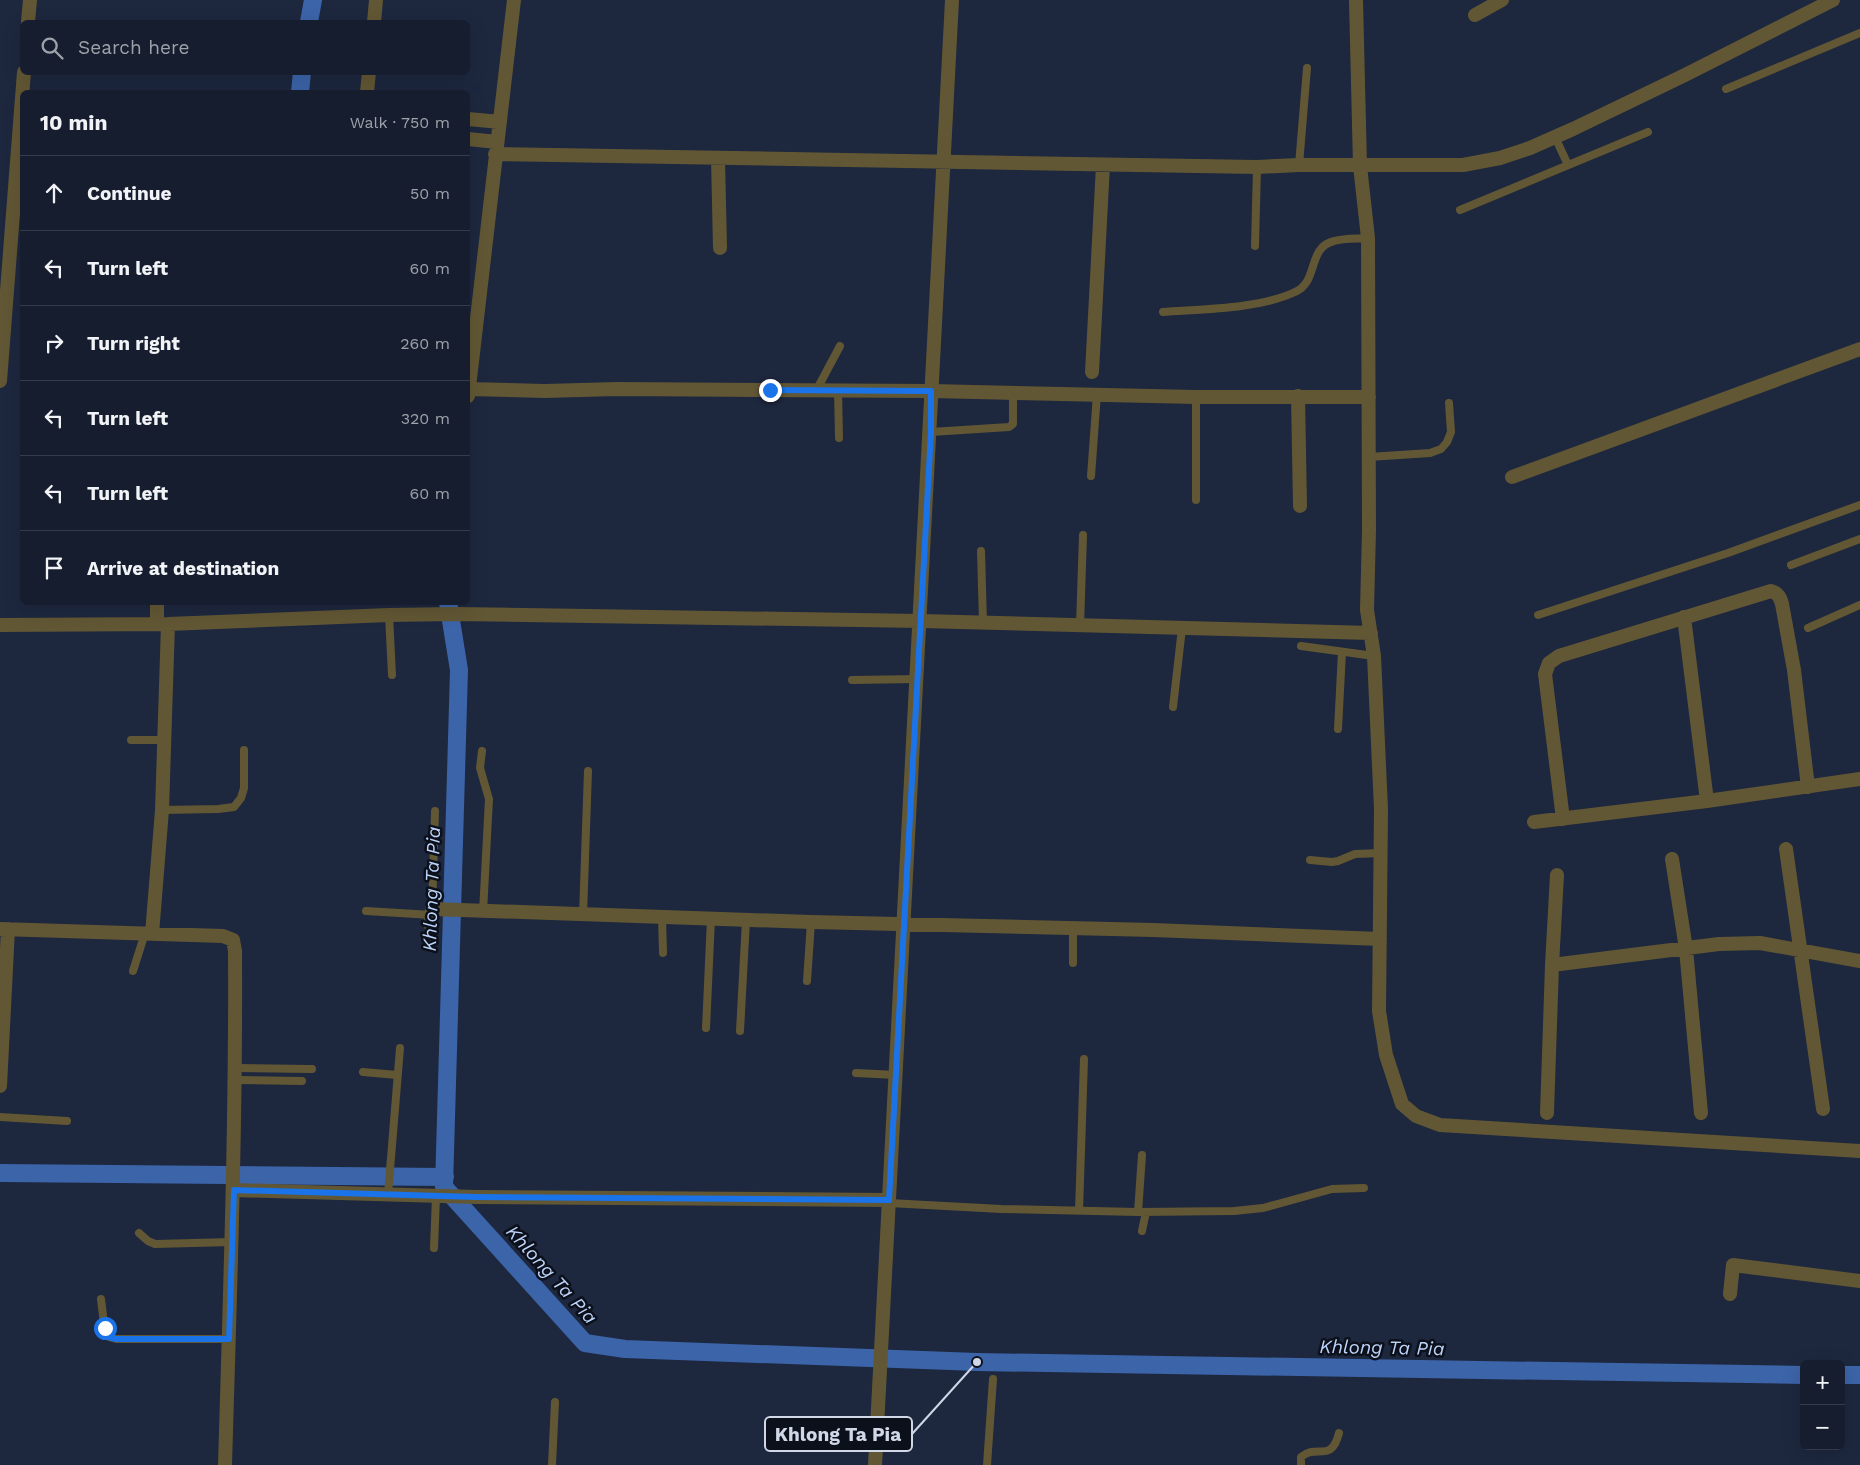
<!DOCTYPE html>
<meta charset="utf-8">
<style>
body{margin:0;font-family:"Work Sans",sans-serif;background:#232a3a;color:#f1f3f6}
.controls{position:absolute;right:15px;bottom:15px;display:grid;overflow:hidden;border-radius:8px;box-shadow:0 5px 20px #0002}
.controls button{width:45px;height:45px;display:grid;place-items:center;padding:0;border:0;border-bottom:1px solid #353b4a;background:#161d2e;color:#f1f3f6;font:25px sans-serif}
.stop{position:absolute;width:15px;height:15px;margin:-11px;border:4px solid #1a73e8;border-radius:50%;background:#fff}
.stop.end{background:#1a73e8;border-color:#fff;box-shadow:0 1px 5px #0008}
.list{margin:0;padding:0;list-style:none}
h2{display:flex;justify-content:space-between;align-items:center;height:65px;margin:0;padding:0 20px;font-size:21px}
h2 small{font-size:16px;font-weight:400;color:#9ea2aa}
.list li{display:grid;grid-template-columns:32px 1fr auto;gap:15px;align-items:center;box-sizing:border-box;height:75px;padding:0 20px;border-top:1px solid #353b4a}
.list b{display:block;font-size:19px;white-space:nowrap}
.list em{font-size:16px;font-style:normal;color:#9ea2aa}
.icon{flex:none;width:28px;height:28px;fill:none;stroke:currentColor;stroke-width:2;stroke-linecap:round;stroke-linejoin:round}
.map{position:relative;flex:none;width:1860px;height:1465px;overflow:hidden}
.search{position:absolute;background:#161d2e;box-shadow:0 5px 20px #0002;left:20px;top:20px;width:450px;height:55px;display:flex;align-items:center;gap:12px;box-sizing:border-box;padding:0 18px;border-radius:8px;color:#9ea2aa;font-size:19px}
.panel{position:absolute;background:#161d2e;box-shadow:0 5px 20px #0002;left:20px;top:90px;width:450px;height:515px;border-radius:8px}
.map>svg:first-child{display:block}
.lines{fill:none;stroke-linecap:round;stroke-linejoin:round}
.canal{stroke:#3c64a8;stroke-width:18}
.service{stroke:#625734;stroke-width:8}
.minor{stroke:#625734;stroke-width:14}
.route{stroke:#1a73e8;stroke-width:6}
.labels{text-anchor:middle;stroke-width:5;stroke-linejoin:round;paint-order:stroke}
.water-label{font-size:19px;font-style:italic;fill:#bdd4fa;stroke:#0c101b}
.leader{fill:none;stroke:#d0d7e7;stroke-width:2}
.callout-dot{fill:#d0d7e7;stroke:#0c101b;stroke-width:2}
.callout{fill:#0c101b;stroke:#d0d7e7;stroke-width:2}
.callout-label{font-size:19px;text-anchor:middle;font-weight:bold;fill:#d0d7e7}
</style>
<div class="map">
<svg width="1860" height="1465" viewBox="0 0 1860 1465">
<rect width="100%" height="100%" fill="#1d273e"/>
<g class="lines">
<path class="canal" d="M309 22 313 0
M300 92 302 72
M448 602 459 670 444 1187 585 1343 625 1349 977 1362 1804 1375
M0 1173 445 1177
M1841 1375H1860"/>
<path class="service" d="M1726 89 1860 33
M1555 137 1568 165
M1299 165 1307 68
M1460 210 1648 132
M1255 246 1257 167
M1163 312C1202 309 1259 309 1295 292 1319 282 1307 247 1334 241 1345 238 1357 239 1368 238
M838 390 839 438
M816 391 840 346
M1196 397V500
M931 432 1009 427 1013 424V393
M1369 457 1430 453 1441 449 1447 442 1451 432 1449 403
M1091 476 1097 394
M981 551 983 623
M1791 565 1860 539
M389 615 392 675
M1538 615 1728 553 1860 505
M1080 626 1083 535
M1808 628 1860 605
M1301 646 1374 656
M852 680 918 679
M1173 707 1182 628
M1338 729 1342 652
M131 740H163
M482 751 480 768 489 799 483 912
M162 810 218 809 234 807 241 798 244 788V750
M1310 860 1332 862 1338 861 1355 854 1382 853
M432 909 435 811
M366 911 432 915
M583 915 588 771
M662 917 663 953
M1073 963V928
M133 971 145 933
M807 981 811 922
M706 1028 711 919
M740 1031 746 920
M236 1068 312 1069
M363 1072 397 1075
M856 1073 896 1075
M236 1080 302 1081
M0 1117 67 1121
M388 1194 400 1048
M889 1203 1001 1209 1138 1212 1234 1211 1263 1208 1332 1189 1364 1188
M1079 1211 1084 1059
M1138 1212 1142 1155
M1142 1231 1146 1212
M139 1233 148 1241 155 1244 232 1242
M434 1248 436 1196
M101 1299 105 1332 109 1337 116 1339H229
M552 1465 555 1402
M987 1465 993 1379
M1301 1465V1457C1317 1443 1331 1464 1339 1433"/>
<path class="minor" d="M1356 0 1360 166 1368 238 1369 530 1367 610 1374 656 1381 809 1379 1011 1386 1055 1402 1104 1416 1116 1440 1125 1860 1151
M1475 15 1502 0
M28 22 30 0
M374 22 376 0
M367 92 369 72
M468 119 500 122
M468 139 497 142
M495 154 1257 167 1299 165H1463L1500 158 1530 148 1573 129 1685 75 1833 0
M718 158 720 248
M1092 372 1103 165
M0 381 24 72
M468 389 545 391 617 389 931 391 1196 397H1369
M468 396 514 0
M1298 396 1300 506
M1512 477 1860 349
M1684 617 1707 801
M157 624V602
M0 625 168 624 389 615 455 614 921 621 1371 633
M1563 819 1545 674 1549 663 1559 656 1771 591C1778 593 1780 597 1782 604L1794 670 1808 787
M1534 822 1707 801 1860 779
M1786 849 1823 1109
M1672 859 1686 949 1701 1113
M431 926 432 909 811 922 1153 930 1380 939
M0 929 223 936 233 940 235 951C236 1123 230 1294 225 1465
M152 934 162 810 168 624
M1552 965 1719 944 1760 943 1860 961
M0 1086 8 929
M1547 1113 1552 965 1557 875
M234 1190 476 1197 889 1200
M1730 1294 1733 1265 1860 1281
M875 1465 952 0"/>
</g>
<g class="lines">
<path class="route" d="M105 1328V1332L108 1337 116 1339H229L234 1190 476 1197 889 1200 931 432V391L770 390"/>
</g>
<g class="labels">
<g class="water-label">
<text transform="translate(431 889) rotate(-88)" y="7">Khlong Ta Pia</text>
<text transform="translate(552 1274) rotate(48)" y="7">Khlong Ta Pia</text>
<text transform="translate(1382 1347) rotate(1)" y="7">Khlong Ta Pia</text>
</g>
</g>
<path class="leader" d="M977 1362L912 1434"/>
<circle class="callout-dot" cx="977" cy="1362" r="5"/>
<rect class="callout" x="765" y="1417" width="147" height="34" rx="5"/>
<g class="callout-label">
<text x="838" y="1441">Khlong Ta Pia</text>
</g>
</svg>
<div class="controls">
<button>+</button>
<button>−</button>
</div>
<div class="stop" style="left:105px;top:1328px"></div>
<div class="stop end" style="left:770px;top:390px"></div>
<div class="search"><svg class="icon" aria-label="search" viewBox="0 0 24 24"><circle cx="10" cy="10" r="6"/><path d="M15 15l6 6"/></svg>Search here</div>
<section class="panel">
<h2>10 min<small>Walk · 750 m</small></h2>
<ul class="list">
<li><svg class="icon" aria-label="ahead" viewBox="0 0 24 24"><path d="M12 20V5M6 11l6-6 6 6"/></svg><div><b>Continue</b></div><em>50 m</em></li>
<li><svg class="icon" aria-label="left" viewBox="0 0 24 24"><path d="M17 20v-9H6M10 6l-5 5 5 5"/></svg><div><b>Turn left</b></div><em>60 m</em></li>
<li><svg class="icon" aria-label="right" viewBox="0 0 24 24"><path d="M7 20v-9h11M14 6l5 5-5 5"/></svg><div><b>Turn right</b></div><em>260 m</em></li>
<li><svg class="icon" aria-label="left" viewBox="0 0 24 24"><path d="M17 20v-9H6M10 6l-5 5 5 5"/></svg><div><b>Turn left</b></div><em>320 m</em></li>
<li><svg class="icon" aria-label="left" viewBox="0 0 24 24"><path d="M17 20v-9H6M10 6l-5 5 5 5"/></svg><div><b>Turn left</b></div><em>60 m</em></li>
<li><svg class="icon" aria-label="arrive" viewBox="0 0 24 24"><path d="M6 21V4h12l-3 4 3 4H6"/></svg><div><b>Arrive at destination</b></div></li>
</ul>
</section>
</div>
